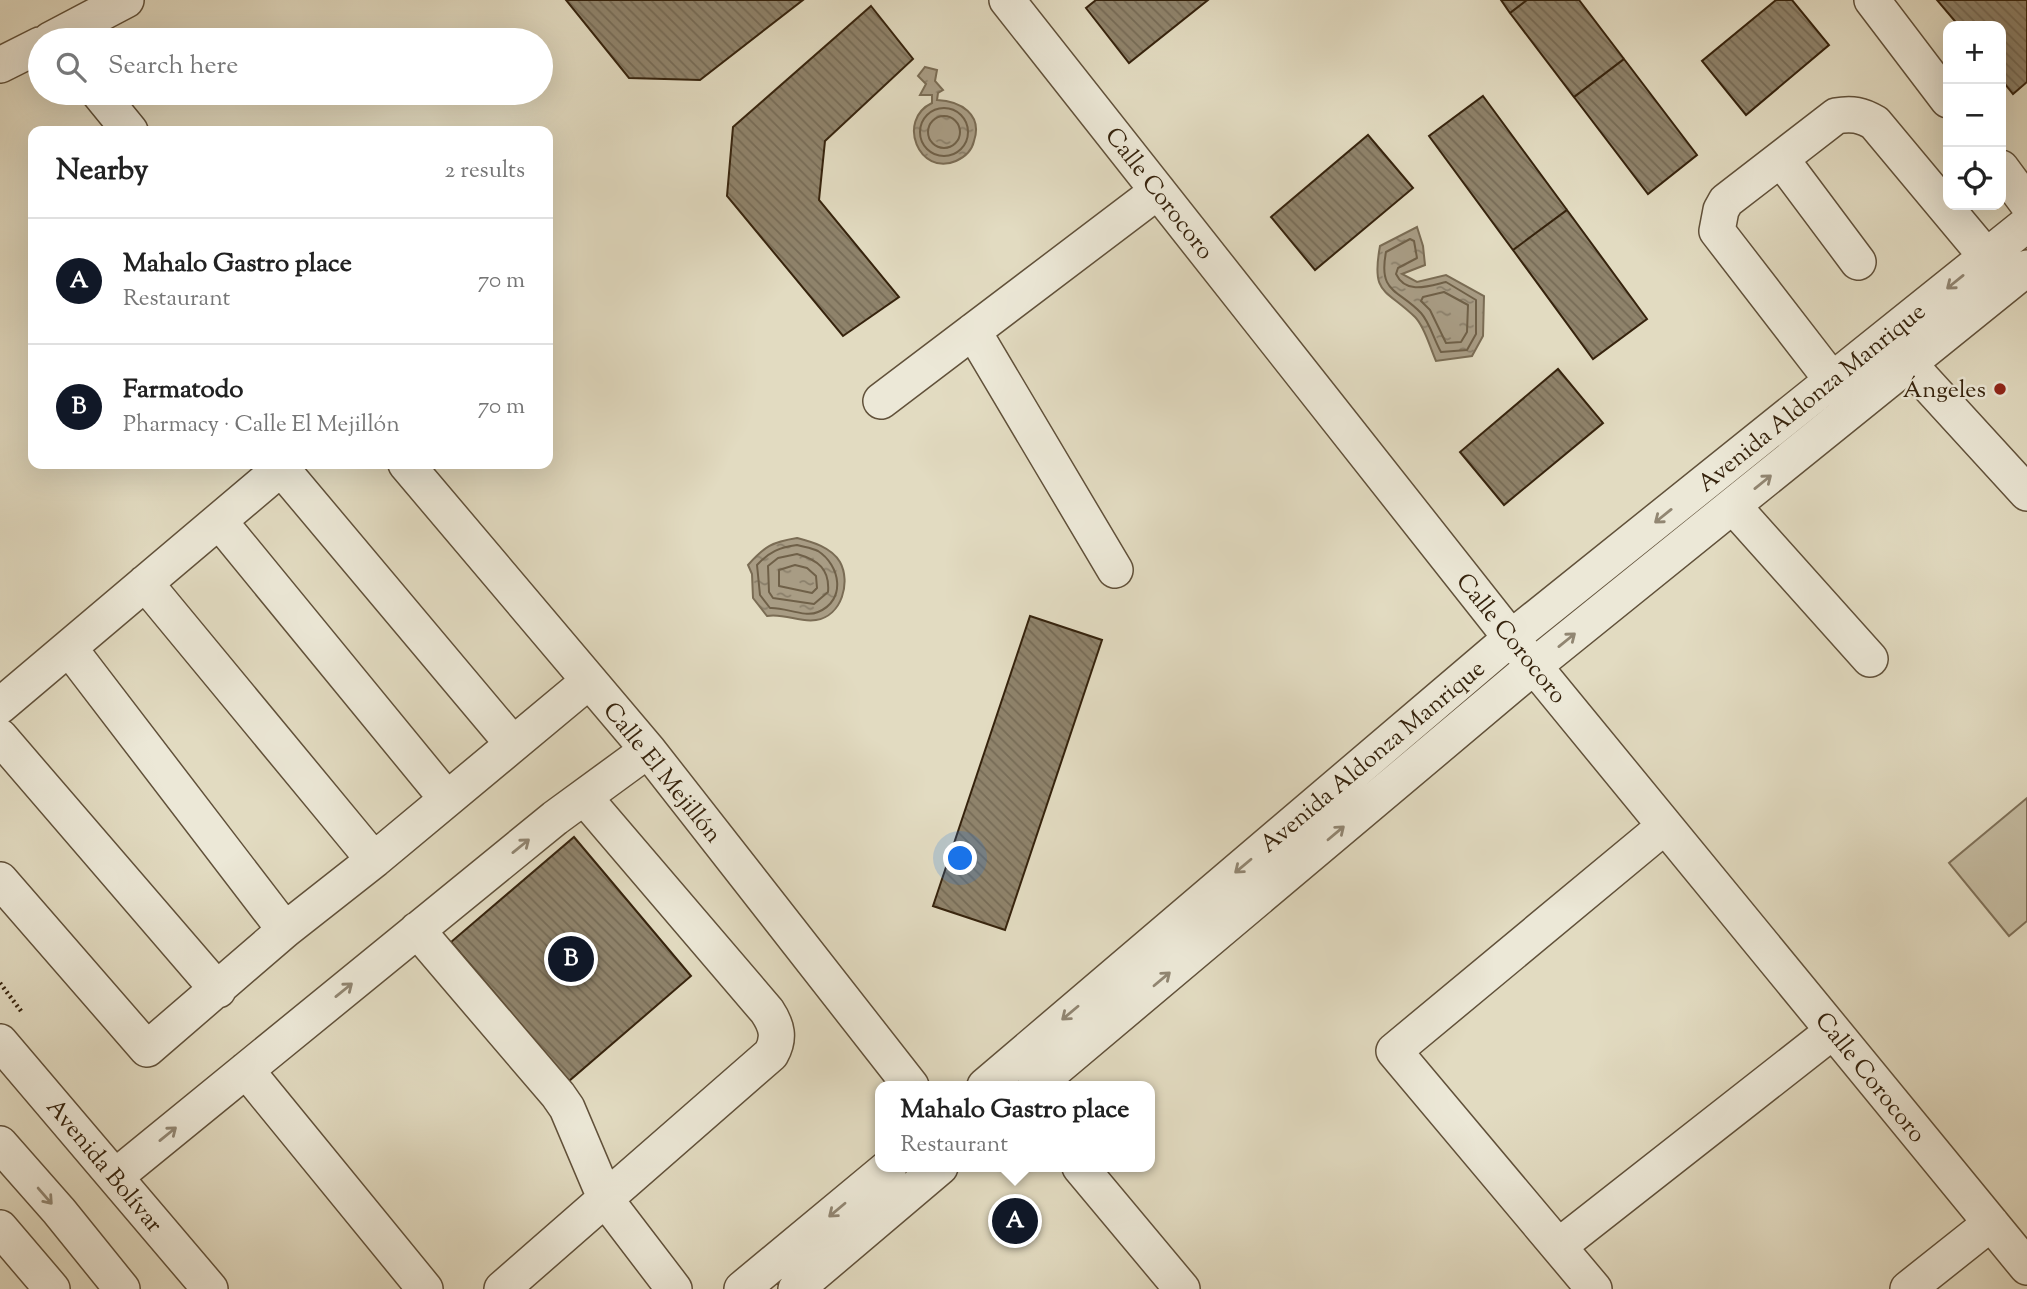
<!DOCTYPE html>
<meta charset="utf-8">
<style>
body{margin:0;font-family:"Sorts Mill Goudy",serif;background:#f2f2f2;color:#222}
.controls{position:absolute;right:21px;top:21px;display:grid;overflow:hidden;border-radius:14px;box-shadow:0 7px 28px #0002}
.controls button{width:63px;height:63px;display:grid;place-items:center;padding:0;border:0;border-bottom:2px solid #e0e0e0;background:#fff;color:#222;font:35px sans-serif}
.you{position:absolute;left:961px;top:859px;width:24px;height:24px;margin:-18px;border:5px solid #fff;border-radius:50%;background:#1a73e8;box-shadow:0 0 0 10px #1a73e833}
.badge{display:grid;place-items:center;width:46px;height:46px;border-radius:50%;background:#111827;color:#fff;font-size:23px;font-weight:700}
.pin{position:absolute;translate:-50% -50%;border:4px solid #fff;box-shadow:0 2px 7px #0006}
.popup{position:absolute;left:875px;top:1081px;width:280px;height:91px;box-sizing:border-box;display:grid;place-content:center;border-radius:14px;background:#fff;filter:drop-shadow(0 2px 5px #0005);font-size:23px;white-space:nowrap;color:#767676}
.popup b{font-size:26px;color:#222}
.popup::after{content:'';position:absolute;left:50%;top:100%;margin-left:-14px;border:14px solid transparent;border-top-color:#fff}
.list{margin:0;padding:0;list-style:none}
h2{display:flex;justify-content:space-between;align-items:center;height:91px;margin:0;padding:0 28px;font-size:30px}
h2 small{font-size:23px;font-weight:400;color:#767676}
.list li{display:grid;grid-template-columns:46px 1fr auto;gap:21px;align-items:center;box-sizing:border-box;height:126px;padding:0 28px;border-top:2px solid #e0e0e0}
.list b{display:block;font-size:26px;white-space:nowrap}
.list p{margin:0;font-size:23px;white-space:nowrap;color:#767676}
.list em{font-size:23px;font-style:normal;color:#767676}
.icon{flex:none;width:38px;height:38px;fill:none;stroke:currentColor;stroke-width:2;stroke-linecap:round;stroke-linejoin:round}
.map{position:relative;flex:none;width:2027px;height:1289px;overflow:hidden}
.search{position:absolute;background:#fff;box-shadow:0 7px 28px #0002;left:28px;top:28px;width:525px;height:77px;display:flex;align-items:center;gap:18px;box-sizing:border-box;padding:0 24px;border-radius:38px;color:#767676;font-size:26px}
.panel{position:absolute;background:#fff;box-shadow:0 7px 28px #0002;left:28px;top:126px;width:525px;height:343px;border-radius:14px}
.map>svg:first-child{display:block}
.green{fill:#c5bca2;stroke:#7e7058;stroke-width:2}
.water{fill:url(#water-ripples);stroke:#7a6c54;stroke-width:2}
.lines{fill:none;stroke-linecap:round;stroke-linejoin:round}
.shore{stroke:#6f6048;stroke-width:2}
.building{fill:url(#building-back-hatch);stroke:#36230d;stroke-width:2}
.minor-casing{stroke:#61513a;stroke-width:38}
.path{stroke:#36230d;stroke-width:4.5;stroke-dasharray:2 3.5;stroke-linecap:butt}
.minor{stroke:#ece8d7;stroke-width:35}
.oneway{stroke:#918672}
.poi-dot{fill:#8f2418;stroke:#ece8d7;stroke-width:2.5}
.labels{text-anchor:middle;stroke-width:5;stroke-linejoin:round;paint-order:stroke}
.street-label{font-size:24px;fill:#36230d;stroke:#ece8d7}
.poi-label{font-size:24px;fill:#36230d;stroke:#ece8d7;text-anchor:end}
</style>
<div class="map">
<svg width="2027" height="1289" viewBox="0 0 2027 1289">
<defs>
<pattern id="water-ripples" width="26" height="14" patternUnits="userSpaceOnUse" patternTransform="scale(1.75)"><rect width="26" height="14" fill="#a89c84"/><path d="M2 4q2-2 4 0t4 0M15 11q2-2 4 0t4 0" fill="none" stroke="#8a7f6a"/></pattern>
<pattern id="building-back-hatch" width="6" height="6" patternUnits="userSpaceOnUse" patternTransform="scale(1.75)"><rect width="6" height="6" fill="#8f836b"/><path d="M-1 5l2 2M0 0l6 6M5-1l2 2" fill="none" stroke="#766b56"/></pattern>
</defs>
<rect width="100%" height="100%" fill="#e2dbc1"/>
<filter id="stains"><feTurbulence type="fractalNoise" baseFrequency=".00286" numOctaves="4"/><feColorMatrix values="0 0 0 0 .2 0 0 0 0 .09 0 0 0 0 .02 0 0 0 .5 -.17"/></filter>
<radialGradient id="worn" r=".72"><stop offset=".6" stop-color="#630" stop-opacity="0"/><stop offset="1" stop-color="#630" stop-opacity=".3"/></radialGradient>
<path class="green" d="M2027 798V921L2009 936 1949 863Z"/>
<path class="water" d="M925 67 937 70 935 81 943 90 938 93 937 100C960 101 983 114 974 141 972 150 965 157 956 161 919 177 896 120 932 103V95H920L926 84 918 76Z
M1417 227 1423 246 1425 265 1402 274 1417 282 1446 275 1484 296 1483 336 1472 356 1436 361C1430 348 1425 327 1415 317 1385 288 1371 295 1380 246Z
M797 538C812 542 831 547 840 562 851 582 842 616 816 620 800 623 785 613 767 616L753 598 752 574 748 565C765 546 772 542 797 538Z"/>
<g class="lines">
<path class="shore" d="M920 132a24 24 0 1 1 48 0a24 24 0 1 1-48 0Z
M928 132a16 16 0 1 1 32 0a16 16 0 1 1-32 0Z
M1410 239 1414 241 1417 258 1398 268 1396 274C1406 295 1429 286 1446 282L1476 300V334L1467 350 1441 352C1434 340 1430 323 1421 313 1398 289 1378 293 1386 252Z
M1444 292 1468 305 1467 332 1461 342 1446 343 1430 310 1421 301 1423 297Z
M797 545C804 547 812 548 818 551 840 565 847 600 818 612 805 618 785 607 770 608L760 595 757 565C769 552 780 547 797 545Z
M797 554C818 560 830 569 828 592L814 604 773 598 769 592 768 566 778 558Z
M795 565 807 568 816 576 817 588 812 593 779 586V570Z"/>
</g>
<path class="building" d="M566 0H803L700 80 629 78Z
M1096 0H1208L1129 63 1086 8Z
M1501 0H1527L1510 13Z
M1527 0H1579L1624 59 1574 97 1510 13Z
M1776 0H1792L1829 45 1746 115 1702 61Z
M1937 0H2027V82L2013 94 2001 79V26H1959Z
M871 6 913 59 825 141 819 200 899 297 843 336 727 196 733 127Z
M1624 59 1697 155 1648 194 1574 97Z
M1483 96 1567 210 1513 250 1429 136Z
M1368 135 1413 188 1315 270 1271 217Z
M1567 210 1647 319 1593 359 1513 250Z
M1558 369 1603 423 1504 505 1460 452Z
M1030 616 1102 640 1005 930 933 906Z
M574 837 691 976 569 1081 451 942Z"/>
<g class="lines">
<defs>
<path id="minor" d="M1007 0 1511 638 2027 1267
M1872 0 1948 100
M50 40 126 0
M0 65 40 45
M99 93 130 131
M1781 159 1858 262
M2001 168 2027 203
M973 331 1115 570
M1909 364 2027 493
M1832 380 1717 231 1721 210 1726 201 1836 116C1852 113 1862 115 1875 123L1986 256
M881 401 1158 191
M406 464 648 750 911 1086
M281 468 513 744
M1733 506 1870 659
M219 521 447 799
M145 583 374 860
M69 648 285 930
M0 706 286 464
M0 737 218 990
M0 880 147 1049 285 930 374 860 589 681
M417 930 558 1095 567 1108 606 1200 674 1289
M0 1042 210 1289
M246 1070 425 1289
M985 1086 1511 638 2027 224
M1035 1086 1534 666 2027 268
M0 1144 59 1211 122 1289
M1080 1167 1182 1289
M115 1177 555 818 648 750
M0 1228 52 1289
M1559 1246 1833 1031
M502 1289 771 1054C780 1038 777 1026 767 1011L584 797
M742 1289 889 1167
M796 1289 940 1167
M1594 1289 1394 1051 1665 826
M1908 1289 1991 1223"/>
</defs>
<use href="#minor" class="minor-casing"/>
<path class="path" d="M0 983 21 1011"/>
<use href="#minor" class="minor"/>
</g>
<defs><path id="oneway-shaft" d="M-6 0H5M1.5-3L5.5 0L1.5 3" fill="none" stroke-width="1.6" stroke-linecap="round" stroke-linejoin="round" transform="scale(1.75)"/></defs>
<g class="oneway">
<use href="#oneway-shaft" transform="translate(1955 282) rotate(141)"/>
<use href="#oneway-shaft" transform="translate(1763 482) rotate(-39)"/>
<use href="#oneway-shaft" transform="translate(1663 516) rotate(141)"/>
<use href="#oneway-shaft" transform="translate(1567 640) rotate(-39)"/>
<use href="#oneway-shaft" transform="translate(1336 833) rotate(-40)"/>
<use href="#oneway-shaft" transform="translate(521 846) rotate(-39)"/>
<use href="#oneway-shaft" transform="translate(1243 866) rotate(140)"/>
<use href="#oneway-shaft" transform="translate(1162 979) rotate(-40)"/>
<use href="#oneway-shaft" transform="translate(344 990) rotate(-39)"/>
<use href="#oneway-shaft" transform="translate(1070 1013) rotate(140)"/>
<use href="#oneway-shaft" transform="translate(168 1134) rotate(-39)"/>
<use href="#oneway-shaft" transform="translate(45 1196) rotate(49)"/>
<use href="#oneway-shaft" transform="translate(837 1210) rotate(140)"/>
</g>
<circle class="poi-dot" cx="2000" cy="389" r="7"/>
<g class="labels">
<g class="street-label">
<text transform="translate(1160 193) rotate(52)" y="8">Calle Corocoro</text>
<text transform="translate(1811 397) rotate(-39)" y="8">Avenida Aldonza Manrique</text>
<text transform="translate(1512 638) rotate(51)" y="8">Calle Corocoro</text>
<text transform="translate(1372 756) rotate(-40)" y="8">Avenida Aldonza Manrique</text>
<text transform="translate(663 772) rotate(51)" y="8">Calle El Mejillón</text>
<text transform="translate(1871 1077) rotate(51)" y="8">Calle Corocoro</text>
<text transform="translate(105 1165) rotate(50)" y="8">Avenida Bolívar</text>
</g>
<g class="poi-label">
<text x="1986" y="397">Ángeles</text>
</g>
</g>
<rect width="100%" height="100%" filter="url(#stains)"/>
<rect width="100%" height="100%" fill="url(#worn)"/>
</svg>
<div class="controls">
<button>+</button>
<button>−</button>
<button><svg class="icon" aria-label="locate" viewBox="0 0 24 24"><circle cx="12" cy="12" r="6"/><path d="M12 2v4M12 18v4M2 12h4M18 12h4"/></svg></button>
</div>
<div class="you"></div>
<div class="pin badge" style="left:1015px;top:1221px">A</div>
<div class="popup"><b>Mahalo Gastro place</b>Restaurant</div>
<div class="pin badge" style="left:571px;top:959px">B</div>
<div class="search"><svg class="icon" aria-label="search" viewBox="0 0 24 24"><circle cx="10" cy="10" r="6"/><path d="M15 15l6 6"/></svg>Search here</div>
<section class="panel">
<h2>Nearby<small>2 results</small></h2>
<ul class="list">
<li><span class="badge">A</span><div><b>Mahalo Gastro place</b><p>Restaurant</p></div><em>70 m</em></li>
<li><span class="badge">B</span><div><b>Farmatodo</b><p>Pharmacy · Calle El Mejillón</p></div><em>70 m</em></li>
</ul>
</section>
</div>
